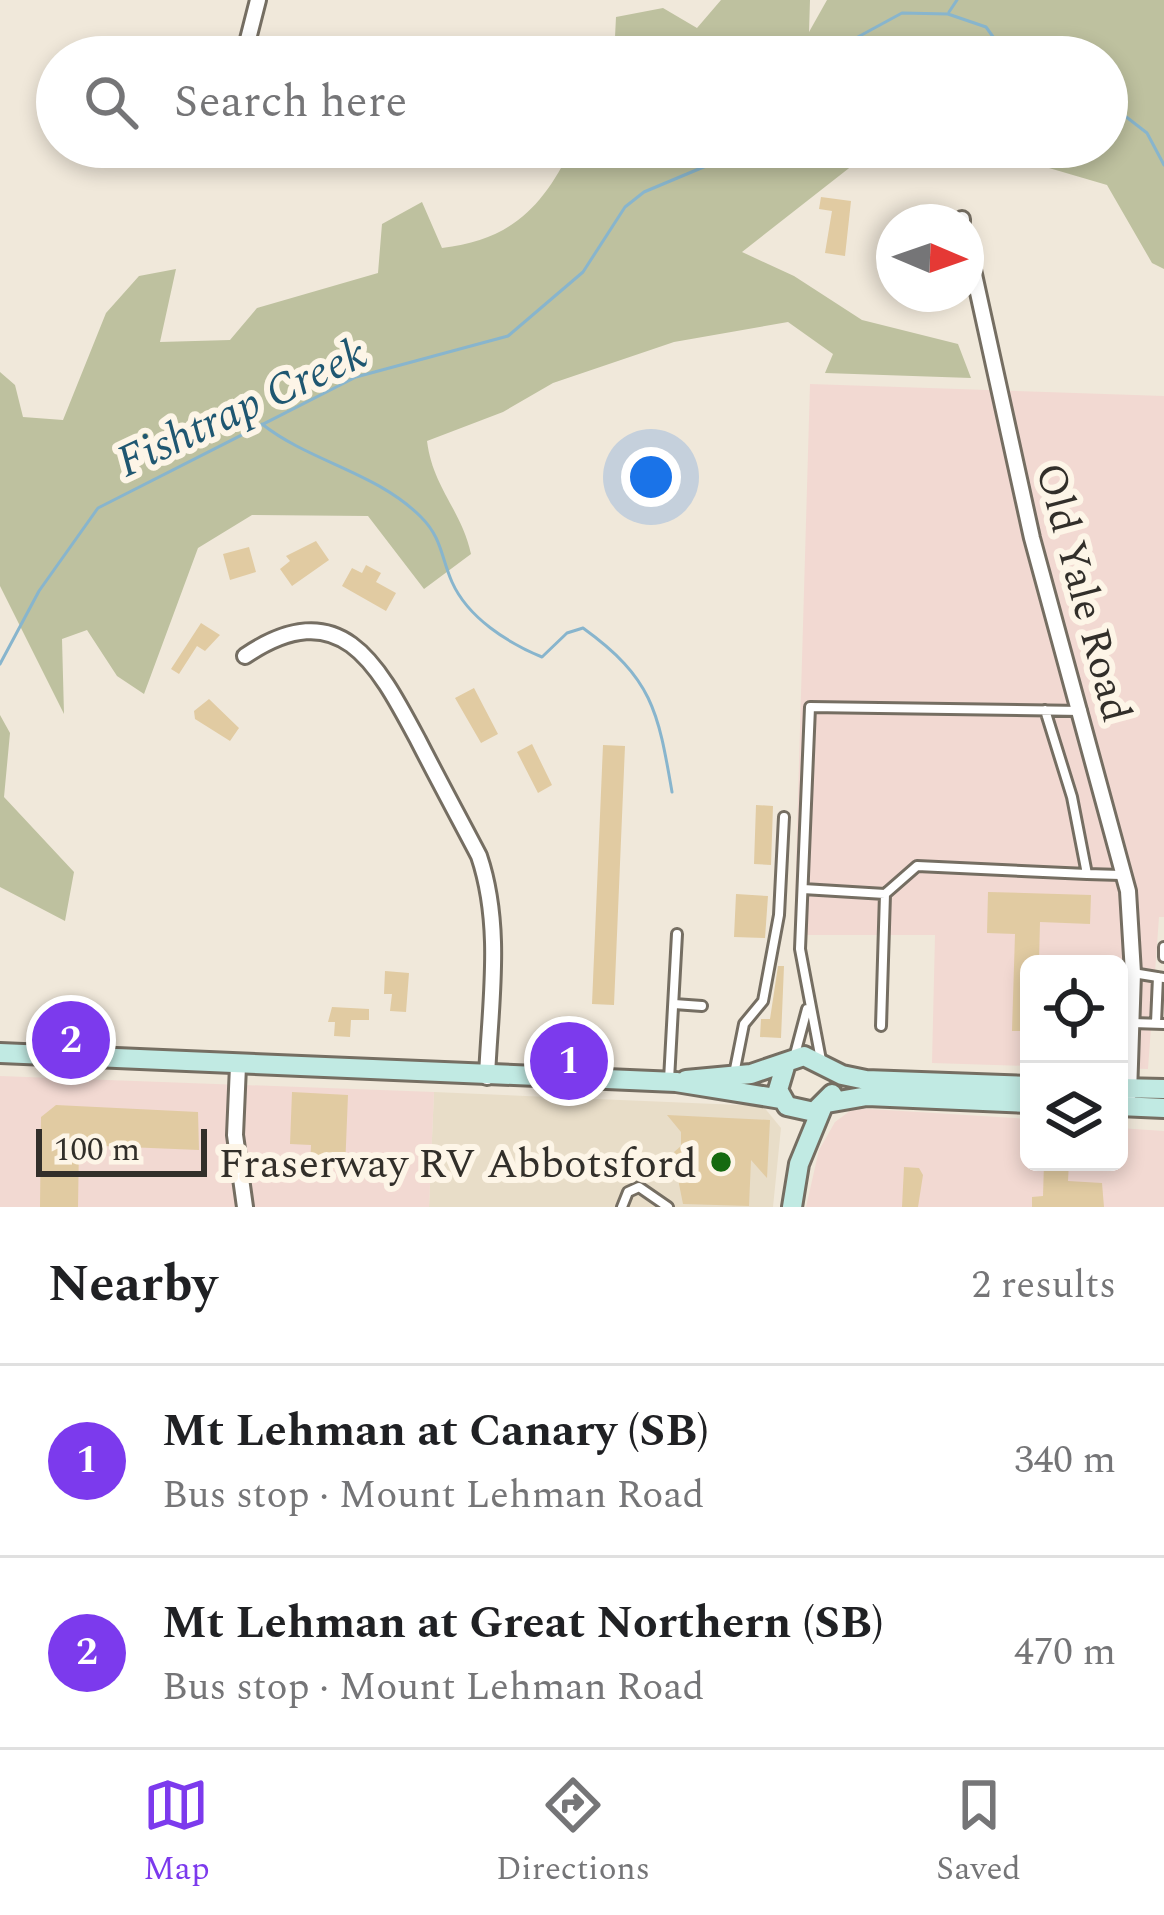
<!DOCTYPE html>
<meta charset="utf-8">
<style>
body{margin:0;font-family:Spectral,serif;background:#f2f2f2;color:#202124}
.controls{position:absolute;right:36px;bottom:36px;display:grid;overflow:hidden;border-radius:18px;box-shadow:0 6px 18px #0003}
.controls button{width:108px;height:108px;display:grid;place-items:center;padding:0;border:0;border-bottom:3px solid #e0e0e0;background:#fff;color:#202124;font:60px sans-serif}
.compass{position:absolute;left:876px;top:204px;width:108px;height:108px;border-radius:50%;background:#fff;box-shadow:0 6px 18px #0003;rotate:92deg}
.scale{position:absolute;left:36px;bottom:30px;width:171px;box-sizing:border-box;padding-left:12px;border:6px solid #322f2a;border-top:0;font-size:33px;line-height:42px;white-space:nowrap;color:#322f2a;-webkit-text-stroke:9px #fdf5e7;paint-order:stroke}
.you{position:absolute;left:651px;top:477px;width:42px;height:42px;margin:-30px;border:9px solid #fff;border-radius:50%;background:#1a73e8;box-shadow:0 0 0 18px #1a73e833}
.badge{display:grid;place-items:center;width:78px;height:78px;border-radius:50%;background:#7c3aed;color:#fff;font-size:39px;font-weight:700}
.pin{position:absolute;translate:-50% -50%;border:6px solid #fff;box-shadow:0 3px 12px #0006}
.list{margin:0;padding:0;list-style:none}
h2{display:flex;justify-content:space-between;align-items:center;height:156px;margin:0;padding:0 48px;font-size:51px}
h2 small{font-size:39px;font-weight:400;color:#757577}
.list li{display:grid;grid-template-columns:78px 1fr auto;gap:36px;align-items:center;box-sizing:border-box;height:192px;padding:0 48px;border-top:3px solid #e0e0e0}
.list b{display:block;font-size:45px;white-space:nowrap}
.list p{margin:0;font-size:39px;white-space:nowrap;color:#757577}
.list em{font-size:39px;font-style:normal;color:#757577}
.icon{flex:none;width:66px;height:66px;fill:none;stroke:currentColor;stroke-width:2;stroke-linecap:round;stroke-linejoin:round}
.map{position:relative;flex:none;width:1164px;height:1207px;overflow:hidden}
.search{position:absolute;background:#fff;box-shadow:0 6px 18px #0003;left:36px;right:36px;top:36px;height:132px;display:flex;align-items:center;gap:30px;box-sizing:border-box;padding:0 42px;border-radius:66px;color:#757577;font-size:45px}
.sheet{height:540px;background:#fff}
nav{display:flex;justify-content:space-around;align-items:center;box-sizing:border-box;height:168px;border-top:3px solid #e0e0e0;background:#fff;font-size:33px;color:#757577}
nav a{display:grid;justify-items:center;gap:6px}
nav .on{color:#7c3aed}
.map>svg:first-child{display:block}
.built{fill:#e8ddc8}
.industrial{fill:#f2d9d2}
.green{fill:#bec19f}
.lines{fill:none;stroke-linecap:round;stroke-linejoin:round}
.stream{stroke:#88b5cd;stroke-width:3}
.building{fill:#e1cba2}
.lane-casing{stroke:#756e62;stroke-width:14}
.street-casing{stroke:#756e62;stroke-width:20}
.secondary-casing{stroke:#756e62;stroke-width:24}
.lane{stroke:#fff;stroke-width:8}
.street{stroke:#fff;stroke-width:14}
.secondary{stroke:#c1eae3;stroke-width:18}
.poi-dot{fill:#166a10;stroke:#fdf5e7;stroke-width:4.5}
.labels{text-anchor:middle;stroke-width:12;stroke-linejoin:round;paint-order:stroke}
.street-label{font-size:42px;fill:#322f2a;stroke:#fdf5e7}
.poi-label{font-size:42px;fill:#322f2a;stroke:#fdf5e7;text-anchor:end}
.water-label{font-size:45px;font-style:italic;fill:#1f5771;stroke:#fdf5e7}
</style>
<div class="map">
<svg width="1164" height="1207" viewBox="0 0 1164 1207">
<rect width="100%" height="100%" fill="#f0e8da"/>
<path class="built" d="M434 1092 763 1106 781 1128 773 1207H429Z"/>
<path class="industrial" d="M810 384 1164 396V917H1159L1148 1069 1119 1068V964H1029V1066L932 1063 935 935H794Z
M0 1076 434 1092 429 1207H0Z
M854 1108 1029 1119V1162H1119V1128L1164 1131V1207H806L819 1150 835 1122Z"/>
<path class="green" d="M721 0H810L809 32 827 0H1164V269L1152 263 1107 185 1049 168 1039 147H1107V57H614L616 17 663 8 697 28Z
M572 147H876L742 252 794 276 862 320 958 344 971 378 825 373 833 354 788 322 674 342 553 383 503 412 427 441C433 488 461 509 471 554L424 589 368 516 252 515 198 548 144 694 117 676 87 630 62 639 64 714 0 586V372L15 385 23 417 63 420 106 313 139 276 176 269 160 342 230 340 257 308 378 273 382 224 422 202 442 248C511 240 543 207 572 147Z
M0 715 10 733 4 797 74 872 65 921 0 887Z"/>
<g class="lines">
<path class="stream" d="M949 12 957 0
M821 57 902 13 948 14 986 27 999 45 1026 57
M1107 102 1147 133 1164 165
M262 424C310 462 376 472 421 517 442 538 441 557 452 582 468 618 508 643 542 657L567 633 583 628C652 678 658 710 672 792
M0 664 39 591 98 508 356 377 508 336 583 272 625 207 644 192 725 158 734 147"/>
</g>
<path class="building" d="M821 197 851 201 845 256 825 253 832 211 819 209Z
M316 541 329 560 292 586 280 569 290 561 286 556Z
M249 547 256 572 230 580 223 554Z
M366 565 381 573 376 582 396 593 386 611 342 586 352 568 362 573Z
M201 623 220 635 205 651 197 646 179 674 171 669Z
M474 688 498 734 481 743 455 698Z
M209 699 239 728 230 741 195 719 194 711Z
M532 744 552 785 538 793 517 752Z
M603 745 625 746 614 1005 592 1004Z
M756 805 773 806 771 865 754 864Z
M988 892 1091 895 1090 924 1040 922 1039 961 1029 960V1031H1012L1015 934 987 933Z
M736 894 768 896 765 938 734 937Z
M778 966H784L781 1038 760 1037 761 1019H770Z
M385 971 409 973 406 1012 390 1011 392 994H384Z
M332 1007 369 1009V1020H351L350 1037 334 1036 335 1022H328Z
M292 1092 348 1095 345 1169 310 1168 311 1145 290 1144Z
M76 1106 198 1112 199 1150 79 1145 78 1207H40L41 1117 56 1105Z
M667 1115 770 1120 767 1178 751 1160 749 1206 683 1204 678 1179 668 1168 679 1158 674 1152 681 1146V1132Z
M1044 1162H1069L1068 1181 1102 1183 1104 1207H1032V1197L1043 1196Z
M904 1167 919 1168 923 1175 918 1207H902Z"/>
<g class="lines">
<defs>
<path id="lane" d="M1087 874 1121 875
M803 889 885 894
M1164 947V957
M1133 973 1164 978
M674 1004 702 1006
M1132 1023 1164 1024
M1156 1023 1158 977
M881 1026 885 894 917 866 1087 874 1072 797 1045 710
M794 1058 807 1009
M821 1060 800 949 810 707 1082 711
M734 1074 744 1024 763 1001 779 915 784 817
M669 1080 677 934
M622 1207 628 1192 639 1187 668 1207"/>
<path id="street" d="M236 57 245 51 258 0
M962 219V222
M966 238 1032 538 1128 891 1133 973 1129 1094
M245 656C340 592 377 663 418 740 438 779 459 818 479 856 503 927 490 1004 487 1077
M238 1066 235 1135 245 1207"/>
<path id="secondary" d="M0 1053 676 1082 781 1099
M786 1063 778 1090 787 1106 814 1112 832 1094
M686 1080 751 1074 804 1056 842 1075 866 1080 1029 1086
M1119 1088 1164 1089
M827 1103 867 1096 1029 1103
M1119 1106 1164 1108
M792 1207 799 1164 822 1108"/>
</defs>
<use href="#lane" class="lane-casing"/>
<use href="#street" class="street-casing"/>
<use href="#secondary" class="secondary-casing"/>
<use href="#lane" class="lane"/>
<use href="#street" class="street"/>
<use href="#secondary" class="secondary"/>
</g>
<circle class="poi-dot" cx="721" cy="1162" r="12"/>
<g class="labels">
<g class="street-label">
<text transform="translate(1085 592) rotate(75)" y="15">Old Yale Road</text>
</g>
<g class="poi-label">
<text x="697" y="1177">Fraserway RV Abbotsford</text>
</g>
<g class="water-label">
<text transform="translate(241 406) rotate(-25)" y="16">Fishtrap Creek</text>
</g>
</g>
</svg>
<div class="controls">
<button><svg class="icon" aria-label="locate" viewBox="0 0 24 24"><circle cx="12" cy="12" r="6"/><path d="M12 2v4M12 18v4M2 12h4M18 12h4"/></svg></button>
<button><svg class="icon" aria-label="layers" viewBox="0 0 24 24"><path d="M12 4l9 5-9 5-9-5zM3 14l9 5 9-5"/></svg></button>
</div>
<svg class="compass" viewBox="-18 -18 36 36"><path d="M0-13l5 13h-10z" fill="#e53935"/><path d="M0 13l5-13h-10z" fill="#757577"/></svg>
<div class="scale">100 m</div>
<div class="you"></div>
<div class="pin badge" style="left:569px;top:1061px">1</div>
<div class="pin badge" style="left:71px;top:1040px">2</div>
<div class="search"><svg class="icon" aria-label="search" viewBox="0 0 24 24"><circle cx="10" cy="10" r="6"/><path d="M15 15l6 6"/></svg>Search here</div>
</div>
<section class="sheet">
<h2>Nearby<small>2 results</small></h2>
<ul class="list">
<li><span class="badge">1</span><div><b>Mt Lehman at Canary (SB)</b><p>Bus stop · Mount Lehman Road</p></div><em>340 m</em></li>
<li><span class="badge">2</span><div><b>Mt Lehman at Great Northern (SB)</b><p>Bus stop · Mount Lehman Road</p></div><em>470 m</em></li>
</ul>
</section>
<nav>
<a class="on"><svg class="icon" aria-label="map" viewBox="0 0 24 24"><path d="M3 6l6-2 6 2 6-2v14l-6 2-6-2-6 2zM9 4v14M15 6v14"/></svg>Map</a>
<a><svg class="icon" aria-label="directions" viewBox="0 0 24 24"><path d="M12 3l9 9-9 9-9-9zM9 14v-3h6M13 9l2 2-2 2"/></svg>Directions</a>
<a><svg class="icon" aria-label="saved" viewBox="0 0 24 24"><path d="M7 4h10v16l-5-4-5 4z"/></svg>Saved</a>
</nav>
